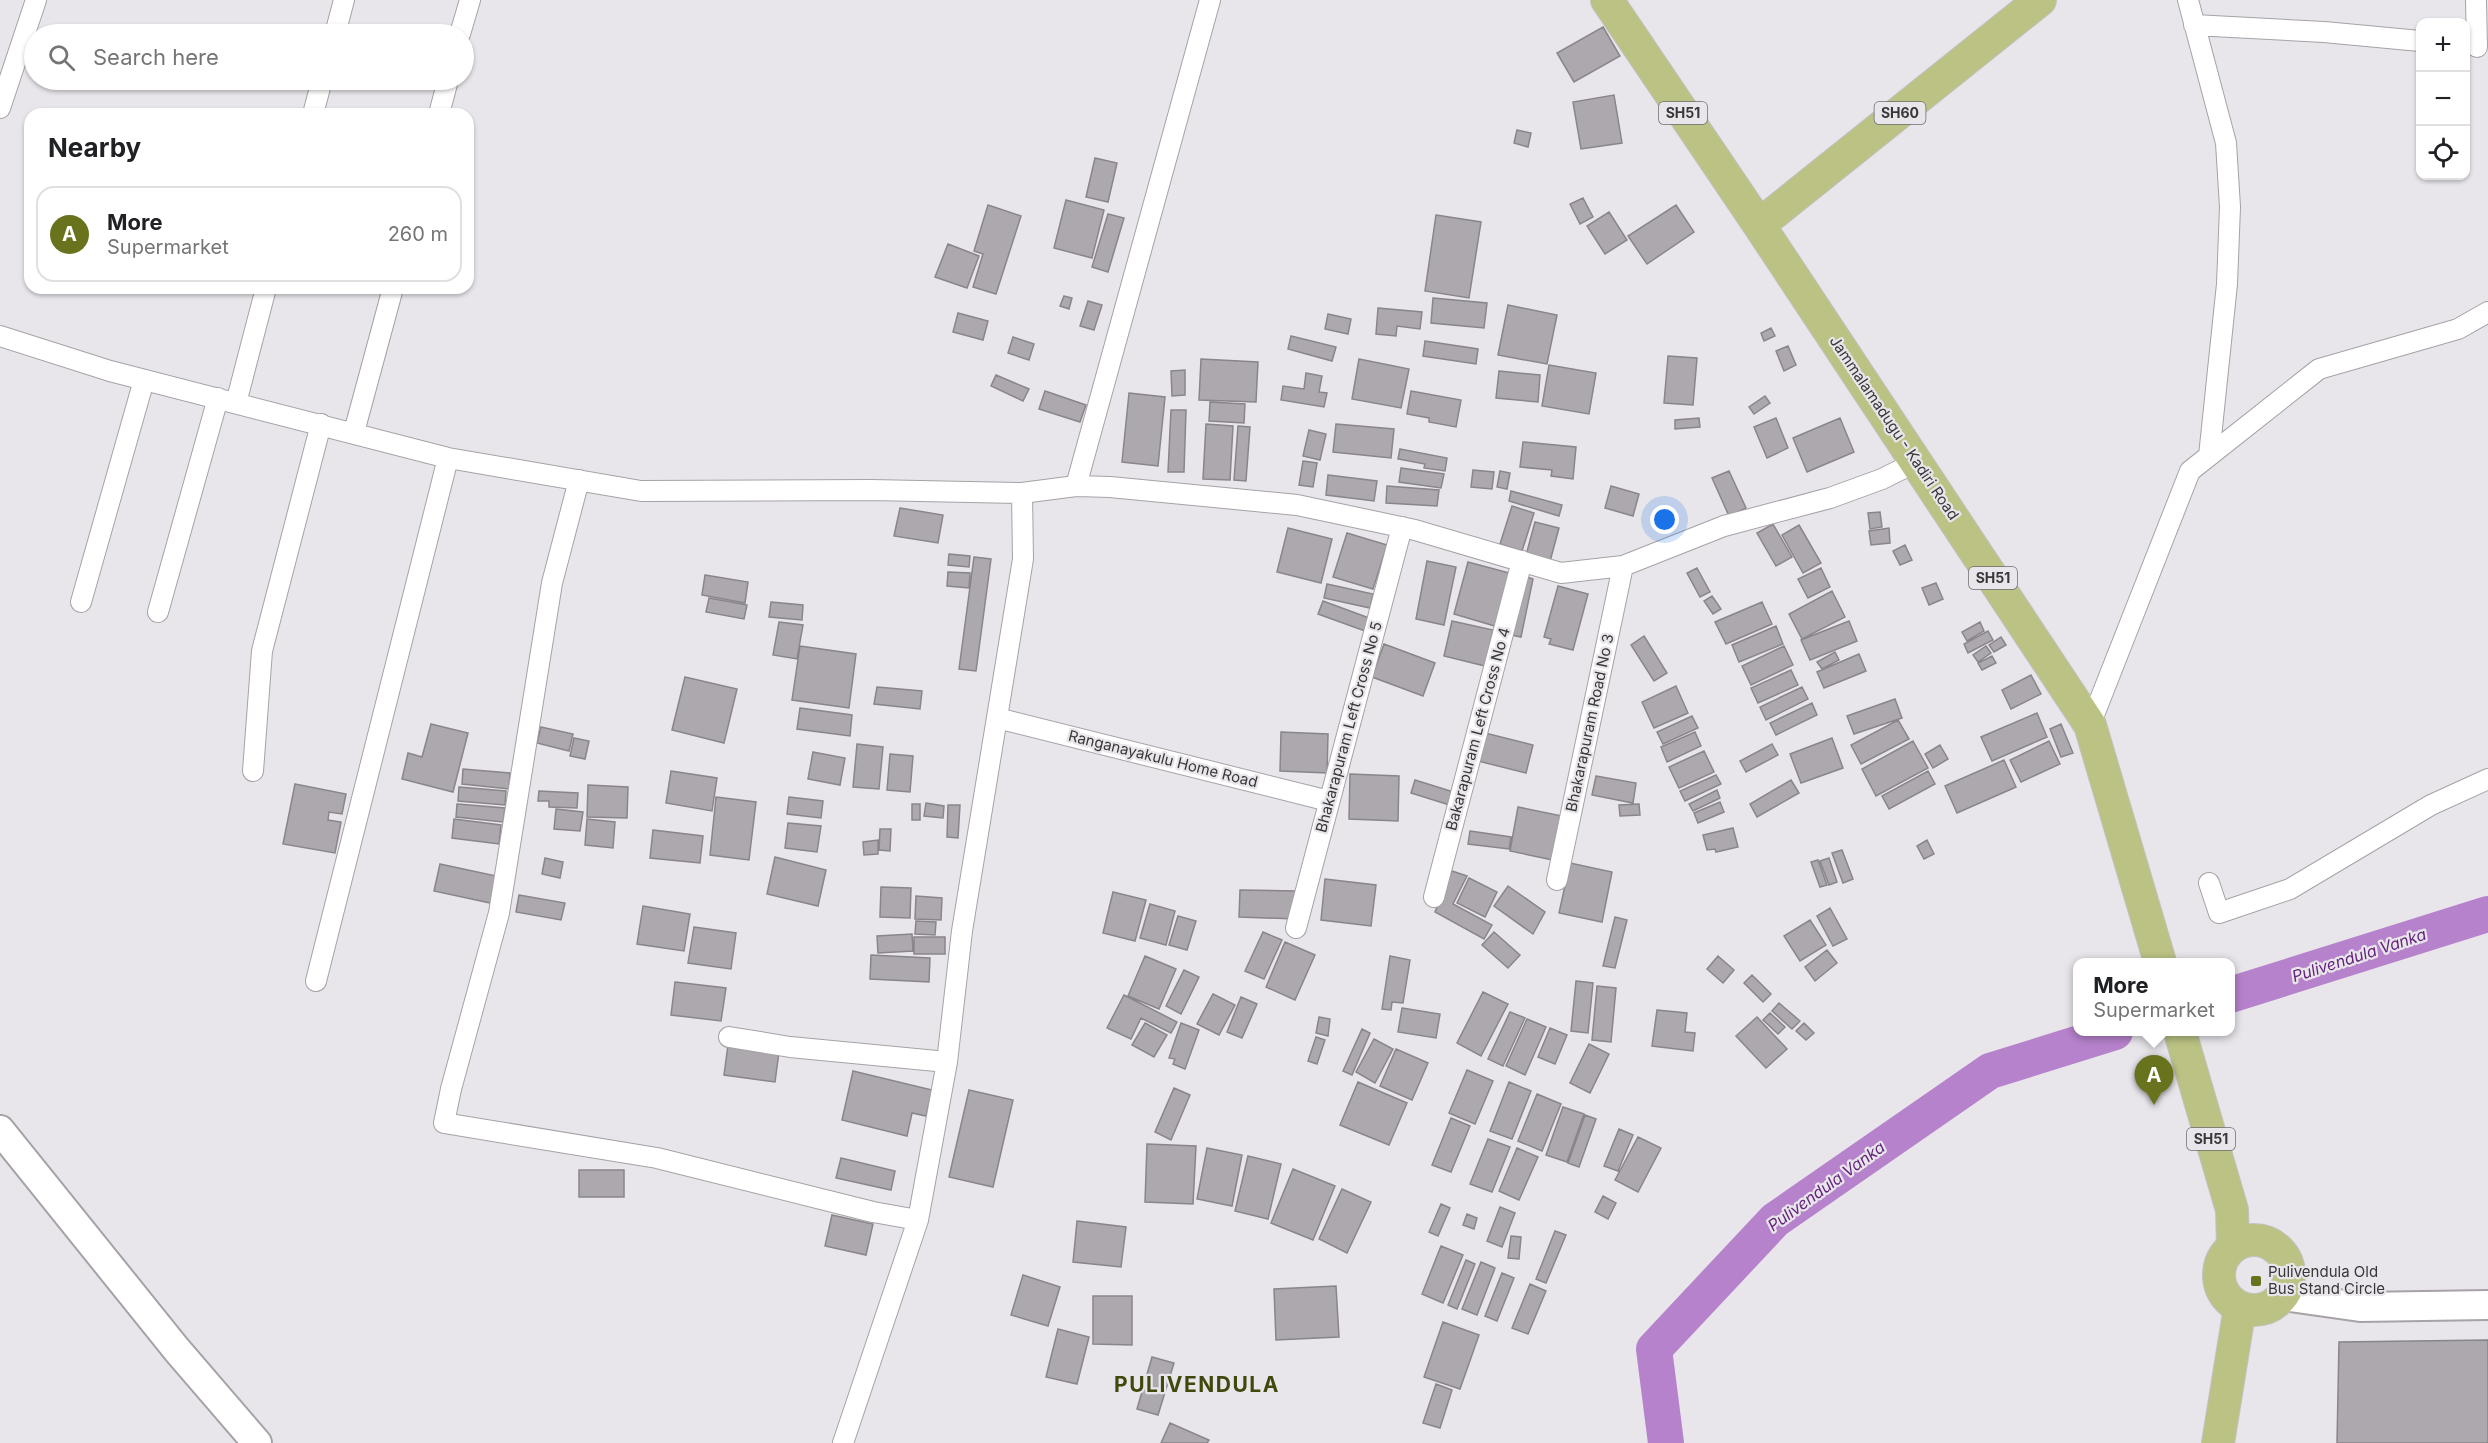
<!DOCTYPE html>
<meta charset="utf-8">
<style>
body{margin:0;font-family:Inter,sans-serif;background:#f2f2f2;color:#202124}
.controls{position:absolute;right:18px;top:18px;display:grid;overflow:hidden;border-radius:12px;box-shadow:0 2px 4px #0004}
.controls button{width:54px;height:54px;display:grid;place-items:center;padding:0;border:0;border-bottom:2px solid #e0e0e0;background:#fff;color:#202124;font:30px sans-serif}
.you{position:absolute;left:1665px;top:520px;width:21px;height:21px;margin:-15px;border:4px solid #fff;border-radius:50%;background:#1a73e8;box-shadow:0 0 0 9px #1a73e833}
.badge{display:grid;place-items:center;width:39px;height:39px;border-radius:50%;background:#69731d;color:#fff;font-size:20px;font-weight:700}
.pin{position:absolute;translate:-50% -50px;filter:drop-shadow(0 2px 3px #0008)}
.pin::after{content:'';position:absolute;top:32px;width:21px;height:18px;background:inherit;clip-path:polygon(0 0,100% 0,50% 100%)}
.popup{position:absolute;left:2073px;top:958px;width:162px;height:78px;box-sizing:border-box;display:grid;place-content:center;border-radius:12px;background:#fff;filter:drop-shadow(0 2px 4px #0005);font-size:20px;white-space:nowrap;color:#757577}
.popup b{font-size:22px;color:#202124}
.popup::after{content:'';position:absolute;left:50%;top:100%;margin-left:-12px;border:12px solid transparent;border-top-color:#fff}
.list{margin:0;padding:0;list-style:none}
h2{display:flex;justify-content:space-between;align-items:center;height:78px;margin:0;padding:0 24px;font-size:26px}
h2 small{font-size:20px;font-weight:400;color:#757577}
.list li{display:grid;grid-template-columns:39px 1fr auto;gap:18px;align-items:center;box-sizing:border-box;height:96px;margin:0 12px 12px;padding:0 12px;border:2px solid #e0e0e0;border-radius:18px}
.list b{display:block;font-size:22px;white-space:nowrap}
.list p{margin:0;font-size:20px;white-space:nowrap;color:#757577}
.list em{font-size:20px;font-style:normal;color:#757577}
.icon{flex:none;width:33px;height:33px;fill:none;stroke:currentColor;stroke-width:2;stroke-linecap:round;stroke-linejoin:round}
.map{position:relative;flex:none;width:2488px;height:1443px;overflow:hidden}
.search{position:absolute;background:#fff;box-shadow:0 2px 4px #0004;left:24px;top:24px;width:450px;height:66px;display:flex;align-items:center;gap:15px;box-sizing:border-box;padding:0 21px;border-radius:33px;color:#757577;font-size:22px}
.panel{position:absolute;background:#fff;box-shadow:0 2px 4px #0004;left:24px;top:108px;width:450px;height:186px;border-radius:18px}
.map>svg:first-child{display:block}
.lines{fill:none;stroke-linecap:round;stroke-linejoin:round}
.river{stroke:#b682cc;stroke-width:36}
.building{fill:#aca8ad;stroke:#89858a;stroke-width:1.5}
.street-casing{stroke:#a6a2a7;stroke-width:22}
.secondary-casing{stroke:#a6a2a7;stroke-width:32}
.primary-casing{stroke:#c3c3c4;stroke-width:34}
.street{stroke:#fff;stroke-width:20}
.secondary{stroke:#fff;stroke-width:28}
.primary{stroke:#bbc283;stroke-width:32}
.poi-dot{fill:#69731d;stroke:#e9e6eb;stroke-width:2}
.labels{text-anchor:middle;stroke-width:4.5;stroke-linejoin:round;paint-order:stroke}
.shield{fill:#e9e6eb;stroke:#6d6c6e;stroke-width:1.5}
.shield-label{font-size:14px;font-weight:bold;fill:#383739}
.street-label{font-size:15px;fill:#383739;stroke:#e9e6eb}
.poi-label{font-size:15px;fill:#383739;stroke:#e9e6eb;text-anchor:start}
.water-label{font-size:16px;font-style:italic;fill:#64237c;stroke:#e9e6eb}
.district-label{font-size:21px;font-weight:bold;letter-spacing:1.5px;fill:#41480c;stroke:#e9e6eb}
</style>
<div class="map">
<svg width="2488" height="1443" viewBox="0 0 2488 1443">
<rect width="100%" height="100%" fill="#e9e6eb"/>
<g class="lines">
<path class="river" d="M2230 995 2488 914
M1666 1443 1654 1349 1775 1220 1990 1071 2115 1032"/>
</g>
<path class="building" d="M1603 27 1620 56 1574 82 1557 53Z
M1614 95 1622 143 1581 149 1573 102Z
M1517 130 1531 133 1528 147 1514 143Z
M1095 158 1117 163 1108 202 1086 197Z
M1583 198 1593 217 1580 224 1570 204Z
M1066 200 1104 210 1092 258 1054 248Z
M988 205 1021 216 996 294 973 287 983 254 974 251Z
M1676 205 1694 232 1647 264 1628 236Z
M1609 212 1627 240 1605 254 1587 226Z
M1108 214 1124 218 1108 272 1092 267Z
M1436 215 1481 222 1469 298 1425 291Z
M948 244 979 256 967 288 935 277Z
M1064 296 1072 298 1069 309 1060 306Z
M1433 298 1487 303 1484 328 1431 323Z
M1088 301 1102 305 1094 330 1080 326Z
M1508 305 1557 315 1547 364 1498 355Z
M1378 308 1422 312 1420 329 1397 326 1396 336 1376 334Z
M958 313 988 321 983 340 953 332Z
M1328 314 1351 319 1348 334 1325 329Z
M1771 328 1775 336 1764 341 1761 333Z
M1291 336 1336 347 1332 361 1288 349Z
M1013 337 1034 344 1029 360 1008 353Z
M1425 341 1478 349 1476 364 1423 356Z
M1788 346 1796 365 1784 371 1776 351Z
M1668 356 1697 358 1693 405 1664 403Z
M1201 359 1258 362 1256 402 1199 400Z
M1359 359 1409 369 1401 408 1352 399Z
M1549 365 1596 373 1589 414 1542 406Z
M1185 370V395L1172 396 1171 371Z
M1499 371 1540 375 1538 402 1496 398Z
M1306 373 1322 376 1319 392 1327 393 1324 407 1281 400 1283 386 1304 389Z
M996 375 1029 389 1023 401 991 386Z
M1045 391 1086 405 1080 422 1039 409Z
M1411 391 1461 400 1456 427 1429 422V418L1407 414Z
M1129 393 1165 397 1158 466 1122 462Z
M1765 396 1770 403 1754 414 1749 407Z
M1210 402 1245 404 1244 423 1209 421Z
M1171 410H1186L1184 472H1168Z
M1699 418 1700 427 1675 429V420Z
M1776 418 1788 448 1767 458 1754 427Z
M1840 418 1854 452 1807 472 1793 438Z
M1206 424 1233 426 1230 480 1203 479Z
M1336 424 1394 429 1391 458 1333 452Z
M1238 426 1250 427 1246 481 1234 480Z
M1309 430 1326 434 1320 460 1303 456Z
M1523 442 1576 447 1573 479 1551 476 1552 470 1520 467Z
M1400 449 1447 458 1445 471 1424 468 1425 464 1398 459Z
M1303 461 1317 463 1313 487 1299 485Z
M1401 468 1444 474 1441 488 1399 482Z
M1473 470 1494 472 1492 489 1471 487Z
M1500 471 1510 473 1507 489 1497 487Z
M1729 471 1746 508 1729 516 1712 478Z
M1328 475 1377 481 1374 501 1326 495Z
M1387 486 1439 490 1437 506 1386 503Z
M1611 486 1639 494 1633 516 1605 508Z
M1511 491 1562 505 1559 516 1509 501Z
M1512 506 1534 513 1522 551 1500 544Z
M900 508 943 515 938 543 894 536Z
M1880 512 1882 527 1870 529 1868 513Z
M1535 522 1559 528 1549 565 1525 559Z
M1773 524 1792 557 1776 566 1757 533Z
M1799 525 1821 563 1803 573 1782 535Z
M1288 528 1332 539 1321 583 1277 572Z
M1889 528 1890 543 1871 545 1869 531Z
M1347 533 1387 545 1373 589 1333 577Z
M1905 545 1912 560 1900 565 1893 551Z
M949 554 970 556 969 567 948 565Z
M974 557 991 559 976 671 959 669Z
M1427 561 1456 567 1444 625 1416 619Z
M1468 562 1513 574 1498 627 1454 614Z
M1697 568 1710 592 1700 597 1687 573Z
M1821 568 1830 587 1808 598 1798 579Z
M948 572 970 573 969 588 947 586Z
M705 575 748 582 745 603 702 595Z
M1524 576 1533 579 1521 637 1511 635Z
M1936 583 1943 599 1929 605 1922 588Z
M1327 584 1373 594 1370 608 1324 598Z
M1558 586 1588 594 1573 650 1549 644 1551 639 1544 637Z
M1832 591 1845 617 1802 639 1789 614Z
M1712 596 1721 609 1713 614 1704 601Z
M709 598 747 605 744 619 706 612Z
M1323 601 1369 618 1365 631 1318 614Z
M771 602 803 605 802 620 769 617Z
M1762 602 1772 624 1726 644 1715 622Z
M1452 621 1493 630 1485 666 1444 656Z
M1849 621 1857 641 1810 660 1801 640Z
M779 622 803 625 797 659 773 655Z
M1980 622 1984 631 1967 641 1962 632Z
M1776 626 1783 644 1739 662 1732 645Z
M1988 631 1993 640 1968 653 1964 644Z
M1644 636 1667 673 1654 681 1631 645Z
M2001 637 2006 645 1994 652 1989 645Z
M1384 644 1435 663 1423 696 1372 677Z
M800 646 856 654 849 708 792 700Z
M1784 646 1793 665 1751 685 1742 666Z
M1986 646 1991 653 1978 662 1973 655Z
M1835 652 1839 660 1822 669 1817 662Z
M1859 654 1866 671 1824 688 1817 672Z
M1992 656 1996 663 1982 670 1978 663Z
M1791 670 1798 685 1758 703 1751 688Z
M2031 675 2041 694 2011 709 2002 690Z
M685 677 737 689 724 743 672 730Z
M1676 686 1688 713 1654 728 1642 702Z
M877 687 922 691 920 709 874 704Z
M1802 687 1808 699 1766 720 1760 707Z
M1895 699 1902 718 1854 734 1847 716Z
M1812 703 1817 715 1776 735 1770 723Z
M800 708 852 715 850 736 797 729Z
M2037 713 2047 737 1992 761 1981 737Z
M1692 716 1698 728 1663 744 1657 732Z
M1898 720 1909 739 1861 764 1851 745Z
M431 724 468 733 453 792 402 779 408 753 422 757Z
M2061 724 2073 753 2061 757 2050 729Z
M541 727 573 734 569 751 537 743Z
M1281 732 1328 734 1327 773 1280 771Z
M1695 732 1701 746 1667 762 1661 747Z
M1485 733 1533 745 1526 773 1478 761Z
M574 738 589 741 585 759 570 756Z
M1832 738 1843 768 1801 783 1790 754Z
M1913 741 1928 768 1876 796 1862 769Z
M2049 741 2060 764 2021 782 2010 760Z
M857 744 883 747 879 789 853 787Z
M1772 744 1778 755 1746 772 1740 761Z
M1940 745 1948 759 1933 768 1925 754Z
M1704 751 1714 772 1679 788 1669 767Z
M813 752 845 758 840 785 808 779Z
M890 754 913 756 910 792 887 790Z
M2004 760 2016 787 1957 813 1945 786Z
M463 769 510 773 509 789 462 784Z
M671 771 717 778 712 811 666 803Z
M1928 771 1935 784 1889 809 1882 796Z
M1350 774 1399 776 1398 821 1349 819Z
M1716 775 1721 784 1685 801 1680 791Z
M1596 776 1636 783 1633 803 1592 795Z
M1415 780 1460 794 1456 807 1411 793Z
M1791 780 1799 793 1757 817 1750 804Z
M295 784 346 794 342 814 329 812 328 820 341 822 335 853 283 844Z
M588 785 628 787 627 818 587 817Z
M459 787 506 791 505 805 458 801Z
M1717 790 1720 798 1693 811 1689 804Z
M539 791 578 793 577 808 549 807V801H538Z
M716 797 756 802 749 860 710 855Z
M789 797 823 801 821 818 787 814Z
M1720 802 1724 812 1698 823 1694 813Z
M926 803 944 806 943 818 924 816Z
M457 804 505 808 503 822 456 817Z
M912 804H920V820H912Z
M1639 804 1640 815 1620 816 1619 805Z
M948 805H960L958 838 947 837Z
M1518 807 1562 816 1553 860 1510 851Z
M556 809 583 812 580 831 554 829Z
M454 819 501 825 499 844 452 838Z
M587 819 615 822 613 848 585 845Z
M788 823 821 826 817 852 785 848Z
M1733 828 1738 847 1716 852 1715 849 1707 850 1703 835Z
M880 829H891L890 851 879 850Z
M653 830 703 836 700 863 650 858Z
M1470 831 1511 837 1509 849 1468 844Z
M878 840V854L864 855 863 842Z
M1927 840 1934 854 1924 859 1917 846Z
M1842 850 1853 879 1843 883 1832 853Z
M775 857 826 870 818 906 767 894Z
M545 858 563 862 560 878 542 874Z
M1829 858 1837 882 1829 885 1820 861Z
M1818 860 1827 885 1820 887 1811 862Z
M1570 863 1612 872 1602 922 1559 913Z
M440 864 501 877 495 904 434 891Z
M1452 871 1467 876 1453 904 1492 925 1484 939 1435 912Z
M1469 878 1497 892 1485 917 1457 903Z
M1325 879 1376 885 1371 926 1321 920Z
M1508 886 1545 912 1533 934 1494 906Z
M881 887 911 888 910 918 880 917Z
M1240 890 1296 891 1295 919 1239 917Z
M1113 892 1146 900 1135 941 1103 933Z
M519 895 565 903 561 920 516 912Z
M916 896 942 898 941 920 915 919Z
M1150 904 1175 911 1166 945 1140 938Z
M643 906 690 914 684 951 637 944Z
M1830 908 1847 939 1833 946 1817 916Z
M1178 916 1196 921 1187 950 1169 945Z
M1615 917 1627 920 1615 968 1603 966Z
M1810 920 1826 945 1800 961 1784 936Z
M916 921 936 922 935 935 915 934Z
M694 927 736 933 731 969 688 963Z
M1263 932 1282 940 1264 979 1245 971Z
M1494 932 1520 955 1508 968 1482 945Z
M912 934 913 951 878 953 877 936Z
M914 937H945V954H914Z
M1285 942 1315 955 1295 1000 1266 987Z
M1827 950 1837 963 1815 981 1805 967Z
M871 955 930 958 929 982 870 979Z
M1145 956 1176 969 1159 1009 1128 996Z
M1390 956 1410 960 1403 1003 1392 1002 1391 1010 1382 1009Z
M1718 956 1734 970 1723 983 1707 969Z
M1184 970 1199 977 1181 1014 1166 1006Z
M1752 975 1771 994 1763 1002 1744 983Z
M1576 981 1593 983 1588 1033 1571 1031Z
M675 982 726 988 721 1021 671 1015Z
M1597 986 1616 988 1611 1042 1592 1040Z
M1483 992 1508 1004 1481 1056 1457 1043Z
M1213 994 1235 1005 1219 1035 1197 1024Z
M1124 995 1177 1022 1171 1033 1141 1018 1131 1039 1107 1028Z
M1241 997 1257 1004 1242 1038 1227 1032Z
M1779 1003 1800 1021 1792 1029 1772 1011Z
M1402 1008 1440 1014 1436 1038 1398 1032Z
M1657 1010 1687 1013 1685 1032 1695 1033 1693 1051 1652 1046Z
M1510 1012 1525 1018 1503 1066 1488 1059Z
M1770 1013 1785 1027 1778 1034 1763 1020Z
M1319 1017 1330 1019 1328 1036 1316 1033Z
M1757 1017 1787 1049 1766 1068 1736 1036Z
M1527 1019 1546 1027 1525 1075 1506 1066Z
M1145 1023 1167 1035 1154 1057 1132 1045Z
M1181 1023 1199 1030 1185 1069 1173 1064 1175 1059 1169 1058Z
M1804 1023 1814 1033 1806 1040 1796 1031Z
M1550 1028 1567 1035 1555 1064 1538 1057Z
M1362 1029 1370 1033 1352 1075 1343 1071Z
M1316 1037 1325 1040 1317 1064 1308 1061Z
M1374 1039 1393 1049 1375 1083 1356 1072Z
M1589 1044 1609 1054 1590 1093 1570 1083Z
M728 1045 779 1052 775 1082 724 1075Z
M1396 1049 1428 1063 1412 1100 1380 1086Z
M1467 1070 1493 1081 1475 1124 1449 1113Z
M853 1071 932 1090 926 1116 912 1113 907 1136 842 1120Z
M1358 1082 1407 1103 1389 1145 1340 1125Z
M1509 1082 1531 1091 1512 1139 1490 1131Z
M1174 1088 1190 1095 1171 1140 1155 1132Z
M969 1090 1013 1100 993 1187 949 1177Z
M1537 1094 1561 1104 1542 1151 1518 1141Z
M1563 1107 1584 1114 1567 1162 1546 1155Z
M1585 1115 1596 1119 1579 1167 1568 1163Z
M1451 1118 1470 1126 1451 1172 1432 1165Z
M1619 1129 1633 1135 1618 1171 1604 1166Z
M1638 1137 1661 1148 1638 1192 1615 1180Z
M1488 1139 1510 1147 1492 1192 1470 1184Z
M1147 1144 1196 1146 1193 1204 1145 1202Z
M1207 1148 1242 1155 1232 1206 1197 1199Z
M1517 1148 1538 1157 1519 1200 1499 1191Z
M1248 1156 1281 1164 1268 1219 1235 1211Z
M841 1158 895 1171 891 1190 836 1178Z
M1293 1169 1335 1186 1313 1240 1271 1223Z
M579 1170H624V1197H579Z
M1342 1189 1371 1202 1347 1253 1319 1239Z
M1603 1196 1616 1203 1608 1219 1595 1212Z
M1441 1204 1450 1208 1438 1236 1429 1232Z
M1500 1207 1515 1213 1502 1247 1487 1241Z
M1467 1214 1477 1218 1474 1229 1463 1225Z
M832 1215 873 1224 866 1255 825 1246Z
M1077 1221 1126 1227 1121 1267 1073 1262Z
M1555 1231 1566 1235 1546 1283 1536 1279Z
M1511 1236 1521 1237 1519 1259 1508 1258Z
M1441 1246 1463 1255 1443 1303 1422 1294Z
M1466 1260 1475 1264 1457 1309 1448 1305Z
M1481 1262 1495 1268 1477 1315 1462 1309Z
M1502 1273 1514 1278 1497 1321 1485 1316Z
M1023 1275 1060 1287 1048 1326 1011 1315Z
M1530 1284 1546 1291 1528 1334 1512 1328Z
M1336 1286 1339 1337 1276 1340 1274 1289Z
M1093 1296H1132V1345L1093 1344Z
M1443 1322 1479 1335 1460 1389 1424 1377Z
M1058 1329 1089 1337 1077 1384 1046 1377Z
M2488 1340V1443H2337L2339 1342Z
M1152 1357 1174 1363 1158 1415 1137 1409Z
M1436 1384 1452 1390 1440 1428 1423 1423Z
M1170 1423 1209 1440 1207 1443H1161Z"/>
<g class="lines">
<defs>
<path id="street" d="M2188 0 2226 143 2230 207 2227 284 2209 456
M2476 0 2477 47
M2194 25 2324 32 2420 41
M335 34 344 0
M460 34 470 0
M0 108 36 0
M313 114 322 80
M439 114 448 80
M0 336 110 371 448 458 641 491 871 490 1022 493 1076 486 1110 487 1297 505 1415 530 1561 573 1623 566 1724 526 1830 498 1882 479 1916 462
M236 403 266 288
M354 432 393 288
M579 480 552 583 499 913 451 1089 444 1123 657 1158 873 1212 918 1220
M1076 486 1210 0
M81 602 144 380
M158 612 218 398
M997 718 1329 801
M2090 725 2190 471 2319 369 2458 329 2488 312
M253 771 262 651 321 424
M1557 880 1623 566
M2209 883 2219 913 2290 889 2431 805 2488 779
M1434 897 1522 561
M1296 928 1402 527
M316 981 448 458
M729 1037 790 1047 947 1062
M843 1443 918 1220 947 1062 962 931 1023 559 1022 493"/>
<path id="secondary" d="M0 1130 177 1350 257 1443
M2283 1296 2360 1307 2488 1305"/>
<path id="primary" d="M1607 0 1759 225 2090 725 2160 962
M1759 225 2040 0
M2180 1032 2232 1210 2233 1247
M2219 1275a35 35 0 1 1 70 0a35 35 0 1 1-70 0Z
M2218 1443 2240 1307"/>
</defs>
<use href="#street" class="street-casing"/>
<use href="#secondary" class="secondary-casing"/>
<use href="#primary" class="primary-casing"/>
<use href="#street" class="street"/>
<use href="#secondary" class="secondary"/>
<use href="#primary" class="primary"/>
</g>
<rect class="poi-dot" x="2250" y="1275" width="12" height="12" rx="3"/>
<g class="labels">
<g class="shield">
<rect x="1659" y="102" width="48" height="22" rx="4.5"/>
<rect x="1874.5" y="102" width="51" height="22" rx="4.5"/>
<rect x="1969" y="567" width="48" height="22" rx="4.5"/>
<rect x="2187" y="1128" width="48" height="22" rx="4.5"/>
</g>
<g class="shield-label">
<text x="1683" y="118">SH51</text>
<text x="1900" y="118">SH60</text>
<text x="1993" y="583">SH51</text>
<text x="2211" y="1144">SH51</text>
</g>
<g class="street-label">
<text transform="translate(1894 428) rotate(56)" y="5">Jammalamadugu - Kadiri Road</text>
<text transform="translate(1590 723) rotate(-78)" y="5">Bhakarapuram Road No 3</text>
<text transform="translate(1349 727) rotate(-75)" y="5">Bhakarapuram Left Cross No 5</text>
<text transform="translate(1478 729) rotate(-75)" y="5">Bakarapuram Left Cross No 4</text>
<text transform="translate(1163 759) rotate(14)" y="5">Ranganayakulu Home Road</text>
</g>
<g class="poi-label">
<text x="2268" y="1277">Pulivendula Old<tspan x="2268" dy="17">Bus Stand Circle</tspan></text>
</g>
<g class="water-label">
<text transform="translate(2359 955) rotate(-18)" y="6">Pulivendula Vanka</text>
<text transform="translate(1826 1186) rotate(-36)" y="6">Pulivendula Vanka</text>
</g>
<g class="district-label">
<text x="1197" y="1392">PULIVENDULA</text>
</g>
</g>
</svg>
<div class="controls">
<button>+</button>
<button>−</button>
<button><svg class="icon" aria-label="locate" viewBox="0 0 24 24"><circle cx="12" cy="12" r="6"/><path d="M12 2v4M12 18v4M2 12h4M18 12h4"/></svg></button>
</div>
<div class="you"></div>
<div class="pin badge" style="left:2154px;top:1105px">A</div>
<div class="popup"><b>More</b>Supermarket</div>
<div class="search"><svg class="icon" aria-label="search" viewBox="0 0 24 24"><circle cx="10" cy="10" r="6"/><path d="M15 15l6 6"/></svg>Search here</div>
<section class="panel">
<h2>Nearby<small></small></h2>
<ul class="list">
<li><span class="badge">A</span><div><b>More</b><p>Supermarket</p></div><em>260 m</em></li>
</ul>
</section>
</div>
